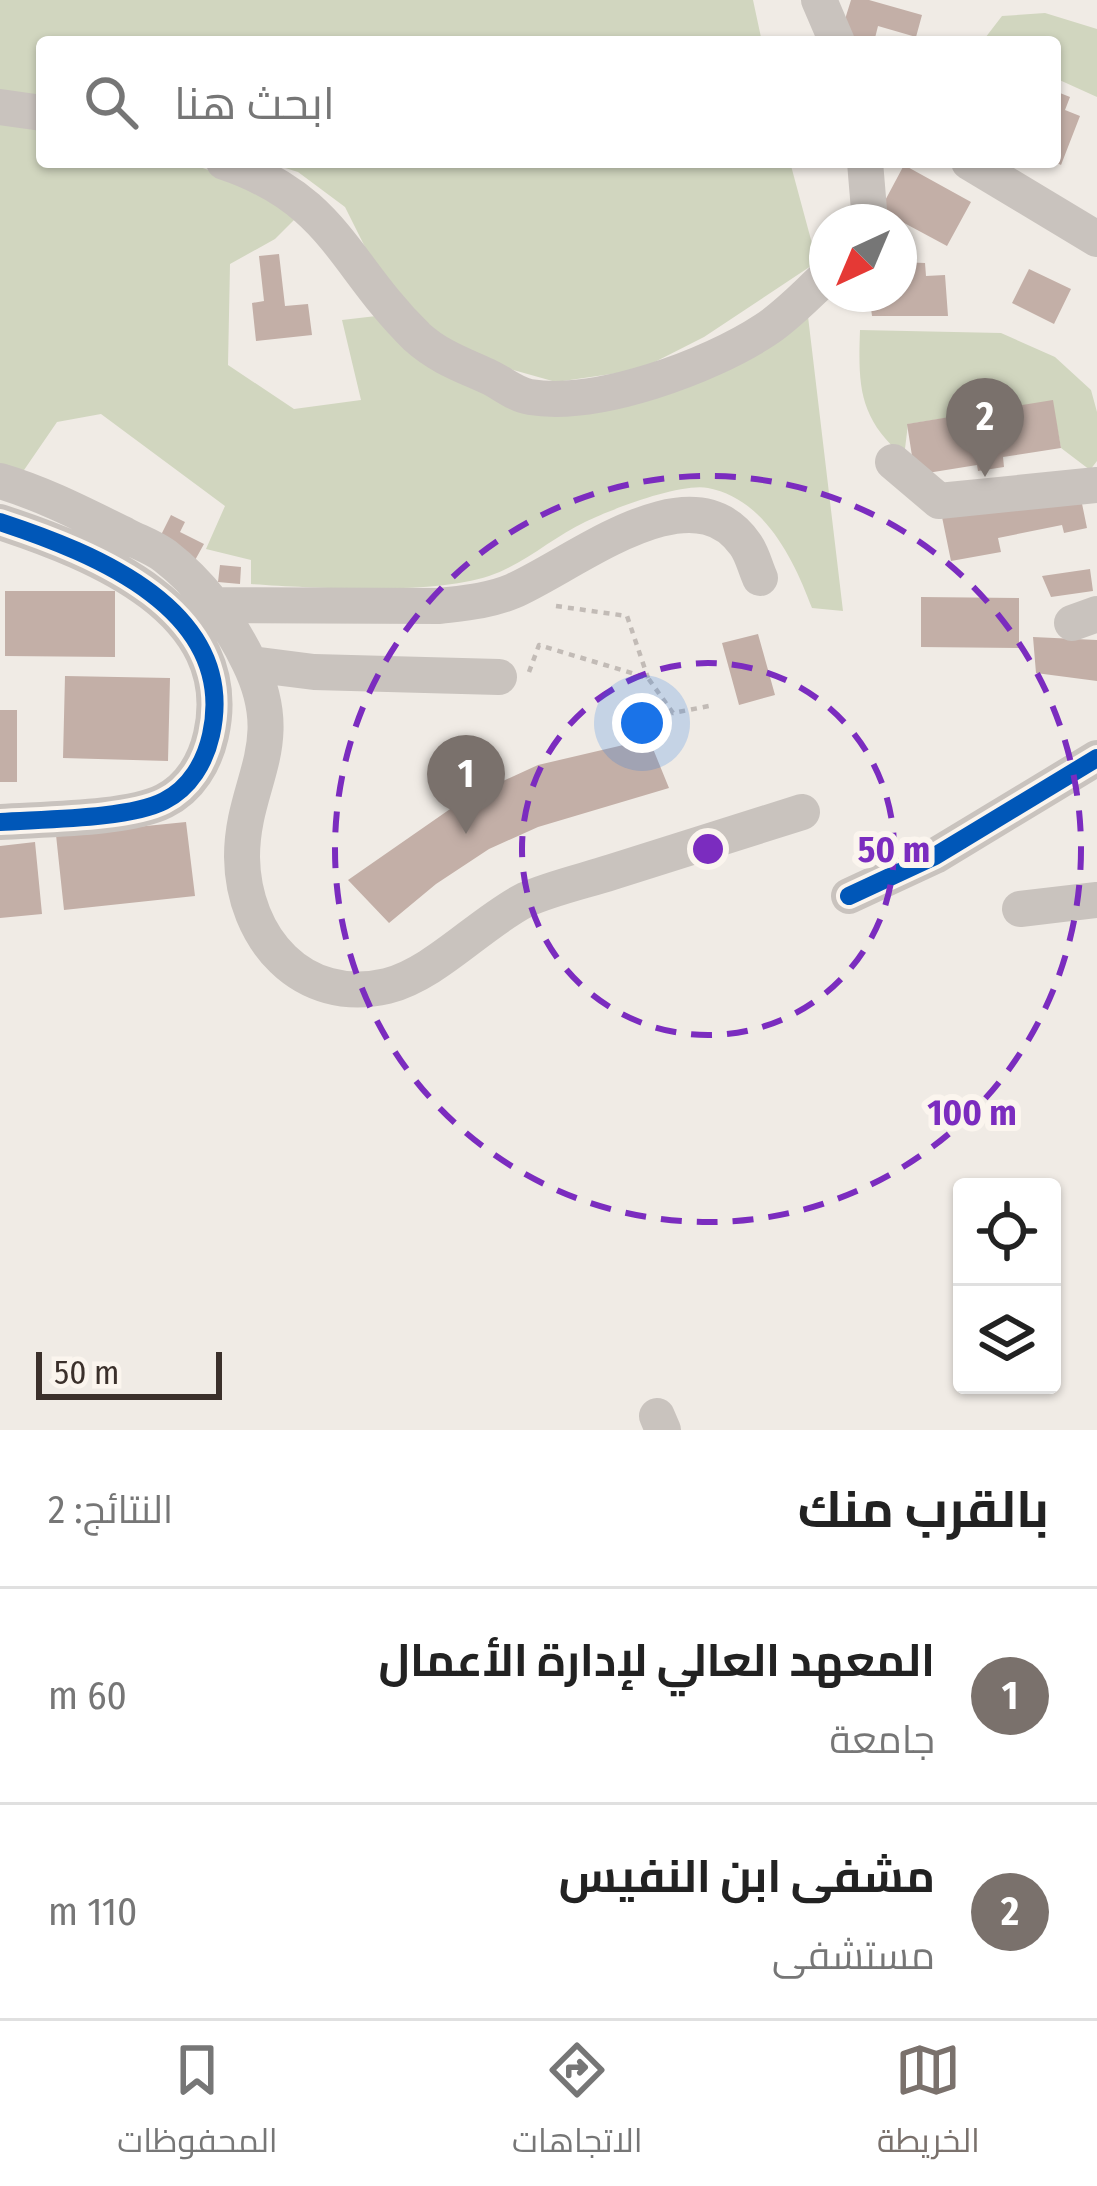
<!DOCTYPE html>
<html lang="ar">
<meta charset="utf-8">
<style>
body{margin:0;font-family:"Fira Sans Condensed",Cairo,sans-serif;background:#f6f6f6;color:#222;direction:rtl}
.controls{position:absolute;right:36px;bottom:36px;display:grid;overflow:hidden;border-radius:12px;box-shadow:0 3px 9px #0004}
.controls button{width:108px;height:108px;display:grid;place-items:center;padding:0;border:0;border-bottom:3px solid #e0e0e0;background:#fff;color:#222;font:60px sans-serif}
.compass{position:absolute;left:809px;top:204px;width:108px;height:108px;border-radius:50%;background:#fff;box-shadow:0 3px 9px #0004;rotate:224deg}
.scale{position:absolute;left:36px;bottom:30px;width:186px;box-sizing:border-box;padding-left:12px;border:6px solid #3b302b;border-top:0;font-size:33px;line-height:42px;white-space:nowrap;color:#3b302b;-webkit-text-stroke:9px #fbf5ee;paint-order:stroke}
.you{position:absolute;left:642px;top:723px;width:42px;height:42px;margin:-30px;border:9px solid #fff;border-radius:50%;background:#1a73e8;box-shadow:0 0 0 18px #1a73e833}
.badge{display:grid;place-items:center;width:78px;height:78px;border-radius:50%;background:#7a716c;color:#fff;font-size:39px;font-weight:700}
.pin{position:absolute;translate:-50% -99px;filter:drop-shadow(0 3px 6px #0008)}
.pin::after{content:'';position:absolute;top:63px;width:42px;height:36px;background:inherit;clip-path:polygon(0 0,100% 0,50% 100%)}
.list{margin:0;padding:0;list-style:none}
h2{display:flex;justify-content:space-between;align-items:center;height:156px;margin:0;padding:0 48px;font-size:51px}
h2 small{font-size:39px;font-weight:400;color:#767676}
.list li{display:grid;grid-template-columns:78px 1fr auto;gap:36px;align-items:center;box-sizing:border-box;height:216px;padding:0 48px;border-top:3px solid #e0e0e0}
.list b{display:block;font-size:45px;white-space:nowrap}
.list p{margin:0;font-size:39px;white-space:nowrap;color:#767676}
.list em{font-size:39px;font-style:normal;color:#767676}
.icon{flex:none;width:66px;height:66px;fill:none;stroke:currentColor;stroke-width:2;stroke-linecap:round;stroke-linejoin:round}
.map{position:relative;flex:none;width:1097px;height:1430px;overflow:hidden;direction:ltr}
.search{position:absolute;background:#fff;box-shadow:0 3px 9px #0004;left:36px;right:36px;top:36px;height:132px;display:flex;align-items:center;gap:30px;box-sizing:border-box;padding:0 42px;border-radius:12px;color:#767676;font-size:45px}
.sheet{height:588px;background:#fff}
nav{display:flex;justify-content:space-around;align-items:center;box-sizing:border-box;height:168px;border-top:3px solid #e0e0e0;background:#fff;font-size:33px;color:#767676}
nav a{display:grid;justify-items:center;gap:6px}
nav .on{color:#7a716c}
.map>svg:first-child{display:block}
.green{fill:#d1d6bf}
.building{fill:#c3afa7}
.lines{fill:none;stroke-linecap:round;stroke-linejoin:round}
.path{stroke:#c2bbb6;stroke-width:4.5;stroke-dasharray:6 6;stroke-linecap:butt}
.minor{stroke:#c9c3be;stroke-width:36}
.cycleway-casing{stroke:#fbf5ee;stroke-width:26}
.cycleway{stroke:#0057b8;stroke-width:18}
.ring{fill:none;stroke:#7b2cbf;stroke-width:6;stroke-dasharray:21 15}
.centre{fill:#7b2cbf;stroke:#fbf5ee;stroke-width:6}
.ring-label{font-size:36px;text-anchor:middle;font-weight:bold;fill:#7b2cbf;stroke:#fbf5ee;stroke-width:12;stroke-linejoin:round;paint-order:stroke}
</style>
<div class="map">
<svg width="1097" height="1430" viewBox="0 0 1097 1430">
<rect width="100%" height="100%" fill="#f0ebe5"/>
<path class="green" d="M0 0H753L762 42H42V101L0 90Z
M1045 13 1097 29V97L1055 78V42H982L1002 16Z
M0 119 42 126V162H185L264 189 294 220 275 239 230 264 228 365 294 409 361 400 342 320 385 315 534 413 807 308 843 611 812 608C794 560 765 499 708 488 680 483 612 509 585 522 553 537 523 565 489 576 433 595 311 588 251 584V560L206 549 225 506 101 414 57 422 22 473 0 468Z
M266 162H790L817 262 704 337 639 370 556 382 485 362 434 340 381 279 345 207 298 172Z
M860 330 1001 333 1055 357 1091 390 1097 412V461L1090 470 1061 448 1052 401 908 424 904 457C859 418 858 387 860 330Z"/>
<path class="building" d="M851 0H869L922 15 916 37 878 26 874 42H848L842 29Z
M1055 91 1070 97 1065 110 1080 116 1061 165 1055 162Z
M904 165 971 202 947 246 880 210Z
M279 254 285 306 308 304 312 335 256 341 252 303 264 301 259 256Z
M899 262 925 263 926 276 945 275 948 316H872L869 294H899Z
M1029 269 1071 289 1054 324 1012 303Z
M1053 400 1061 448 1003 457 1004 467 978 471 977 465 915 475 907 424Z
M1079 489 1087 528 1064 533 1062 525 998 538 1001 552 951 561 942 517Z
M171 515 185 522 180 532 204 544 194 562 157 543Z
M220 565 241 567 240 584 218 582Z
M1090 569 1093 591 1051 597 1042 576Z
M5 591H115V657L5 656Z
M921 597 1019 598V648L921 647Z
M758 634 775 695 739 705 722 643Z
M1033 637 1097 640V681L1036 673Z
M65 676 170 678 168 761 63 758Z
M0 710H17V782H0Z
M649 739 669 788 538 827 489 849 436 884 389 923 348 880 466 798 538 765Z
M186 822 195 896 64 910 56 835Z
M35 842 42 914 0 918V846Z"/>
<g class="lines">
<path class="path" d="M556 606 627 616 648 678
M529 672 539 645 648 678 673 713 714 705"/>
<path class="minor" d="M819 0 837 42
M0 107 42 113
M224 162C335 199 343 265 417 337 439 357 463 365 489 377 502 383 516 395 530 397 597 408 709 367 765 330 787 316 807 294 827 276
M865 162 870 222
M969 162 1097 239
M893 462 939 501 1097 485
M0 481C44 494 84 515 125 535 138 542 153 547 165 556 200 583 230 622 249 662 290 745 242 782 242 857 243 938 302 1006 387 986 435 974 480 923 525 900 552 888 584 881 612 872 675 852 739 832 802 812
M0 522C94 553 239 610 211 735 205 762 190 788 164 801 129 819 43 819 0 822
M215 605 440 606C464 603 489 601 513 591 575 564 691 467 745 544 752 553 755 567 760 578
M1072 623 1097 614
M251 664 314 672 499 677
M849 896 935 856 1097 758
M1020 909 1097 900
M657 1416 663 1430"/>
<defs>
<path id="cycleway" d="M0 522C94 553 239 610 211 735 205 762 190 788 164 801 129 819 43 819 0 822
M849 896 935 856 1097 758"/>
</defs>
<use href="#cycleway" class="cycleway-casing"/>
<use href="#cycleway" class="cycleway"/>
</g>
<g class="ring">
<circle cx="708" cy="849" r="186"/>
<circle cx="708" cy="849" r="373"/>
</g>
<circle cx="708" cy="849" r="18" class="centre"/>
<g class="ring-label">
<text x="894" y="862">50 m</text>
<text x="972" y="1125">100 m</text>
</g>
</svg>
<div class="controls">
<button><svg class="icon" aria-label="locate" viewBox="0 0 24 24"><circle cx="12" cy="12" r="6"/><path d="M12 2v4M12 18v4M2 12h4M18 12h4"/></svg></button>
<button><svg class="icon" aria-label="layers" viewBox="0 0 24 24"><path d="M12 4l9 5-9 5-9-5zM3 14l9 5 9-5"/></svg></button>
</div>
<svg class="compass" viewBox="-18 -18 36 36"><path d="M0-13l5 13h-10z" fill="#e53935"/><path d="M0 13l5-13h-10z" fill="#767676"/></svg>
<div class="scale">50 m</div>
<div class="you"></div>
<div class="pin badge" style="left:466px;top:834px">1</div>
<div class="pin badge" style="left:985px;top:477px">2</div>
<div class="search"><svg class="icon" aria-label="search" viewBox="0 0 24 24"><circle cx="10" cy="10" r="6"/><path d="M15 15l6 6"/></svg>ابحث هنا</div>
</div>
<section class="sheet">
<h2>بالقرب منك<small>النتائج: 2</small></h2>
<ul class="list">
<li><span class="badge">1</span><div><b>المعهد العالي لإدارة الأعمال</b><p>جامعة</p></div><em>60 m</em></li>
<li><span class="badge">2</span><div><b>مشفى ابن النفيس</b><p>مستشفى</p></div><em>110 m</em></li>
</ul>
</section>
<nav>
<a class="on"><svg class="icon" aria-label="map" viewBox="0 0 24 24"><path d="M3 6l6-2 6 2 6-2v14l-6 2-6-2-6 2zM9 4v14M15 6v14"/></svg>الخريطة</a>
<a><svg class="icon" aria-label="directions" viewBox="0 0 24 24"><path d="M12 3l9 9-9 9-9-9zM9 14v-3h6M13 9l2 2-2 2"/></svg>الاتجاهات</a>
<a><svg class="icon" aria-label="saved" viewBox="0 0 24 24"><path d="M7 4h10v16l-5-4-5 4z"/></svg>المحفوظات</a>
</nav>
